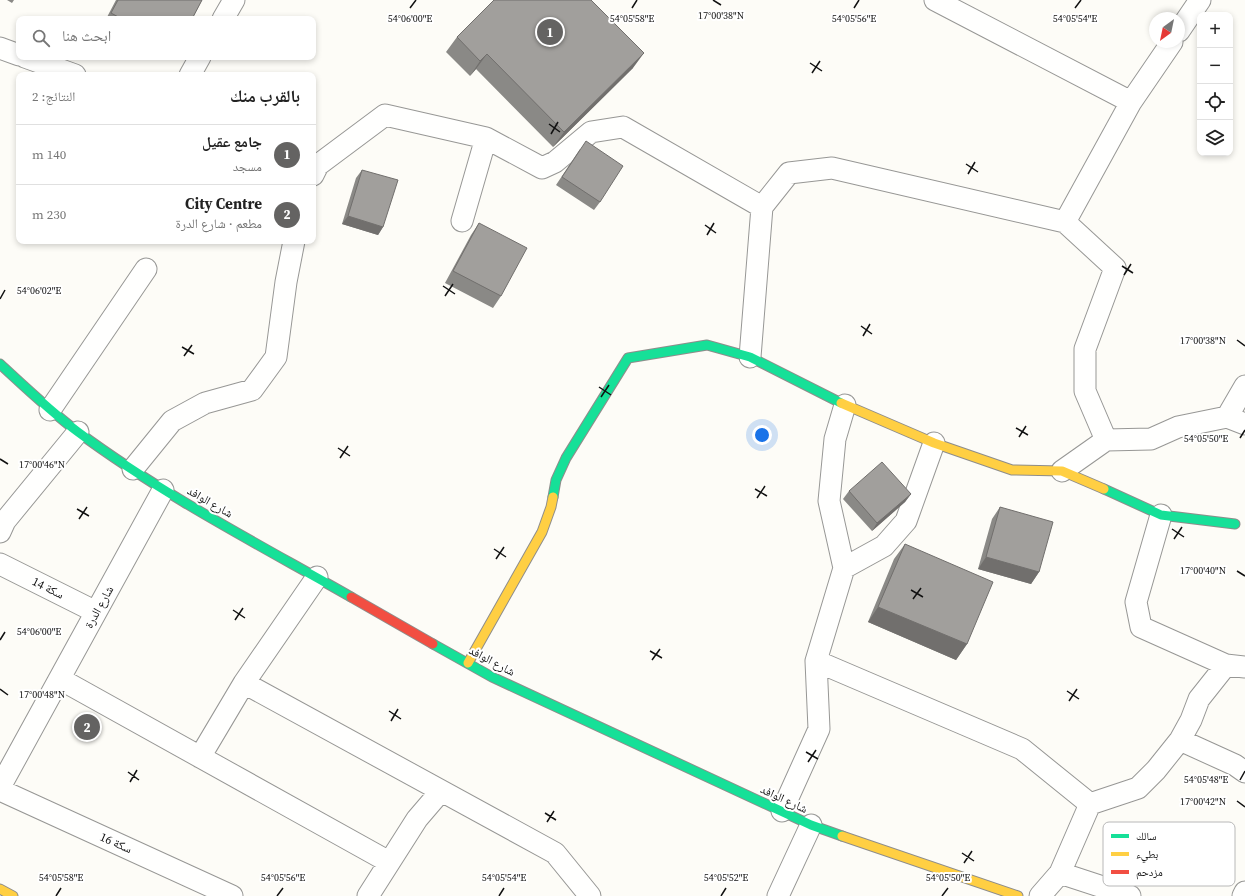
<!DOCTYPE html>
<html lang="ar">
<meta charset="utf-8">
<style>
body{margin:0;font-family:"Source Serif 4","Noto Naskh Arabic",serif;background:#f2f2f2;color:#222;direction:rtl}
.controls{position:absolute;right:12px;top:12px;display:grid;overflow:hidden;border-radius:8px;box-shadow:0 2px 6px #0003}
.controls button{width:36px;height:36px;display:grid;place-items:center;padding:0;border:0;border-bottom:1px solid #e0e0e0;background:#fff;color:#222;font:20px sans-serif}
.compass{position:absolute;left:1149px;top:12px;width:36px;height:36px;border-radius:50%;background:#fff;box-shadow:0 2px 6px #0003;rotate:213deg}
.you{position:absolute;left:762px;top:435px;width:14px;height:14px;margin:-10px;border:3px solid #fff;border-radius:50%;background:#1a73e8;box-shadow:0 0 0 6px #1a73e833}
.badge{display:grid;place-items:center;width:26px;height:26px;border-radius:50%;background:#646362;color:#fff;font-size:13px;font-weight:700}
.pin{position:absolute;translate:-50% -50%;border:2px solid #fff;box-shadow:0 1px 4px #0006}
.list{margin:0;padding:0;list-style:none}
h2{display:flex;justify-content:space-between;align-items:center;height:52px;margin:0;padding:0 16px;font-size:17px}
h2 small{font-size:13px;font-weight:400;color:#767676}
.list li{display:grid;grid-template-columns:26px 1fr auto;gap:12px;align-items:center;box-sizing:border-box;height:60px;padding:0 16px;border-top:1px solid #e0e0e0}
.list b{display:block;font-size:15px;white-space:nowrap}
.list p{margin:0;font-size:13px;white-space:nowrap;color:#767676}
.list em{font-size:13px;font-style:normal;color:#767676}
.icon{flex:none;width:22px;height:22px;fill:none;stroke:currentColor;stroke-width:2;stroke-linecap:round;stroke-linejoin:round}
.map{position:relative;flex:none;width:1245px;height:896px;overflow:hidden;direction:ltr}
.search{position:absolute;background:#fff;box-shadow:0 2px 6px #0003;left:16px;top:16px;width:300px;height:44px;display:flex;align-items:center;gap:10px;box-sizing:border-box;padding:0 14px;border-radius:8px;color:#767676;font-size:15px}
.panel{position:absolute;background:#fff;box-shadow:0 2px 6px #0003;left:16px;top:72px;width:300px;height:172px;border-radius:8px;direction:rtl}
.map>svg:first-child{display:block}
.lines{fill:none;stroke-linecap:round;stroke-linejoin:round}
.street-casing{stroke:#979795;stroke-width:23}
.fast-casing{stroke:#8e8d8b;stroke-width:11}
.slow-casing{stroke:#8e8d8b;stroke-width:11}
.jam-casing{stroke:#8e8d8b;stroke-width:11}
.street{stroke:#fffffe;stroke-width:21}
.fast{stroke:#16e098;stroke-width:9}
.slow{stroke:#ffcf43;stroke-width:9}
.jam{stroke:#f24e42;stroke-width:9}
.wall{fill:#8a8986}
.shaded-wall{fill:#716f6d}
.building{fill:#a19f9c;stroke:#716f6d}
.ticks{fill:none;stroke:#111;stroke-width:1.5}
.labels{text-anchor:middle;stroke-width:4;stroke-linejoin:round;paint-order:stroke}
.street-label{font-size:12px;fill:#111;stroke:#fff}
.key{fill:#fff;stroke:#b8b8b8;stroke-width:1}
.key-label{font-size:11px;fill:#111}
.ticks-label{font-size:10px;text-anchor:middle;fill:#111;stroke:#fff;stroke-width:4;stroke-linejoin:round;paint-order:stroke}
</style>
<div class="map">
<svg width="1245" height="896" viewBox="0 0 1245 896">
<rect width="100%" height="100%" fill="#fdfcf7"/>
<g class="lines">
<defs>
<path id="street" d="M935 0 1131 102
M223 19 234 0
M1179 31 1200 0
M0 48 19 55
M25 57 75 75
M190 75 200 57
M313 175 318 165 385 115 486 138 542 168 555 162 591 132 623 127 762 207
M462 221 486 138
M750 357 762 207 789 173 832 168 1065 222
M50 410 146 269
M1227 417 1245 386
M1106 440 1085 391V349L1115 268 1065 222 1131 102 1172 42
M133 469 172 421 205 403 252 390 276 357 286 282 294 241
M1062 471 1106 440 1151 439 1178 427 1227 417 1245 424
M1161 515 1136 602 1141 627 1226 665 1245 667
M0 532 5 521 78 432
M0 564 96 612
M844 568 829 501 835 439 845 405
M816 661 1022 749 1090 804 1060 873 1040 896
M1226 665 1199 699 1191 720 1180 740 1235 765 1245 772
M60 679 389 862
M244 683 555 853 590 896
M200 757 244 683 317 577
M0 787 163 490
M0 790 232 896
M1090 804 1138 788 1156 770 1180 740
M782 811 819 729 816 661 844 568 884 546 906 521 934 443
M1060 873 1130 896
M368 896 417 819 441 791
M778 896 811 825
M1243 896 1245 892"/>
<path id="fast" d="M0 364C25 387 50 411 78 432 163 495 258 544 351 597
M1104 489 1161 515 1235 524
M553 497 556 480 566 458 628 358 707 345 750 357 841 403
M433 644 492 677 811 825 842 836"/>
<path id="slow" d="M841 403 934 443 1012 470 1062 471 1104 489
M468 663 542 532 551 507 553 497
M842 836 1018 896
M0 889 13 896"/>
<path id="jam" d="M351 597 433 644"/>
</defs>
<use href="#street" class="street-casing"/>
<use href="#fast" class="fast-casing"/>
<use href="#slow" class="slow-casing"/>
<use href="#jam" class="jam-casing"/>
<use href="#street" class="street"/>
<use href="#fast" class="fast"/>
<use href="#slow" class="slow"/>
<use href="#jam" class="jam"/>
</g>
<path class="wall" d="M7 0H14L12 3Z
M116 0H202L192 19H106Z
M457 37 633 68 553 147 476 69 470 76 446 52Z
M161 57H169L167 60Z
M580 149 600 202 594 210 556 185Z
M362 170 383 227 378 235 342 224 356 178Z
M479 223 501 296 493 308 445 283 471 235Z
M849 491 911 494 905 502 872 531 843 499Z
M1000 507 1039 572 1031 584 978 569 992 519Z
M905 544 967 644 956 660 868 622 894 559Z"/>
<path class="shaded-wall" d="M644 53 633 68 553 147 564 132Z
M487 54 476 69 470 76 480 61Z
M348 216 383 227 378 235 342 224Z
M911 494 905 502 872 531 877 523Z
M986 557 1039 572 1031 584 978 569Z
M878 607 967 644 956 660 868 622Z"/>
<path class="building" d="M118 0H202L192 19H122L111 13Z
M494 0H591L644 53 564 132 487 54 480 61 457 37Z
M586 141 623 166 600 202 562 177Z
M362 170 398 180 383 227 348 216Z
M479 223 527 248 501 296 453 271Z
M882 462 911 494 877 523 849 491Z
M1000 507 1053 522 1039 572 986 557Z
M905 544 993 582 967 644 878 607Z"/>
<path class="ticks" d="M713 0 721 5M410 8 416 0M632 8 637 0M854 8 859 0M1075 8 1081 0M810 63 822 71M812 73 820 61M549 124 560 132M551 134 558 122M966 164 978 172M968 174 975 162M705 225 716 233M707 235 714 223M1122 266 1133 273M1124 275 1131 264M443 286 455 294M445 296 453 284M0 299 5 290M861 326 872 334M863 336 870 324M1237 340 1245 346M182 347 194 354M184 356 192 345M599 387 611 395M601 397 609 385M1016 428 1028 435M1019 437 1026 426M1240 438 1245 430M338 448 350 456M340 458 348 446M0 459 8 464M755 489 767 496M757 498 765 486M77 509 89 516M79 519 87 507M1172 529 1184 537M1174 539 1182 527M494 549 506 557M496 559 504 547M1237 571 1245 576M911 590 923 597M913 599 921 588M233 610 245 618M235 620 243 608M0 640 5 632M650 651 662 658M652 660 660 649M0 689 8 695M1067 691 1079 699M1069 701 1077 689M389 711 401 719M391 721 398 709M806 752 818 759M808 762 816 750M128 772 139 780M1240 780 1245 771M130 782 137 770M1237 801 1245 807M545 813 556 820M547 822 554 811M962 853 974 861M964 863 972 851M56 896 61 888M277 896 283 888M499 896 504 888M721 896 726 888M942 896 948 888"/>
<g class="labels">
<g class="street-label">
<text transform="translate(210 502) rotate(30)" y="4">شارع الوافد</text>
<text transform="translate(48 588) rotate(27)" y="4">سكة 14</text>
<text transform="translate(99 607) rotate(-61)" y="4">شارع الدرة</text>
<text transform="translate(492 661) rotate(28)" y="4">شارع الوافد</text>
<text transform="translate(784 799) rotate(25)" y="4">شارع الوافد</text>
<text transform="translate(116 843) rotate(24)" y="4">سكة 16</text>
</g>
</g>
<rect x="1103" y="822" width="132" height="64" rx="6" class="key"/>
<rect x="1111" y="834" width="18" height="4" fill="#16e098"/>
<rect x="1111" y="852" width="18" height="4" fill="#ffcf43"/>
<rect x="1111" y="870" width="18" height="4" fill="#f24e42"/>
<g class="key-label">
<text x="1136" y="840">سالك</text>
<text x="1136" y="858">بطيء</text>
<text x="1136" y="876">مزدحم</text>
</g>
<g class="ticks-label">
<text x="721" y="19">17°00'38"N</text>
<text x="632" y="22">54°05'58"E</text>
<text x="854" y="22">54°05'56"E</text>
<text x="1075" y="22">54°05'54"E</text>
<text x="410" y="22">54°06'00"E</text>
<text x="39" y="294">54°06'02"E</text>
<text x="1203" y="344">17°00'38"N</text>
<text x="1206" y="442">54°05'50"E</text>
<text x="42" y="468">17°00'46"N</text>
<text x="1203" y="574">17°00'40"N</text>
<text x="39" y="635">54°06'00"E</text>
<text x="42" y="698">17°00'48"N</text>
<text x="1206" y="783">54°05'48"E</text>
<text x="1203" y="805">17°00'42"N</text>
<text x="61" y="881">54°05'58"E</text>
<text x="283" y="881">54°05'56"E</text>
<text x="504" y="881">54°05'54"E</text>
<text x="726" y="881">54°05'52"E</text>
<text x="948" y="881">54°05'50"E</text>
</g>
</svg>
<div class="controls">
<button>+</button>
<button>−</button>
<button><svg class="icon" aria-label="locate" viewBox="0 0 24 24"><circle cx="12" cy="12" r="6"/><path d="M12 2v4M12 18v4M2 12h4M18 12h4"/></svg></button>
<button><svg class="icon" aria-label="layers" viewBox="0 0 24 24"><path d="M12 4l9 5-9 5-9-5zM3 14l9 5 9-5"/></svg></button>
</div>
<svg class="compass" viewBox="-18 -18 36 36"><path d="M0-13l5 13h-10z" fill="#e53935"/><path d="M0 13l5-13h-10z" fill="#767676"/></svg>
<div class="you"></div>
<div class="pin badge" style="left:550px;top:32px">1</div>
<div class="pin badge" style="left:87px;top:727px">2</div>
<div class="search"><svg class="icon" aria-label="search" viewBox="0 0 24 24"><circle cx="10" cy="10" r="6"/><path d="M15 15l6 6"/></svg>ابحث هنا</div>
<section class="panel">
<h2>بالقرب منك<small>النتائج: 2</small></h2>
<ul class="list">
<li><span class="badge">1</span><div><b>جامع عقيل</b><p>مسجد</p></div><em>140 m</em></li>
<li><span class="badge">2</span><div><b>City Centre</b><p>مطعم · شارع الدرة</p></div><em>230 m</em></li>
</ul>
</section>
</div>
